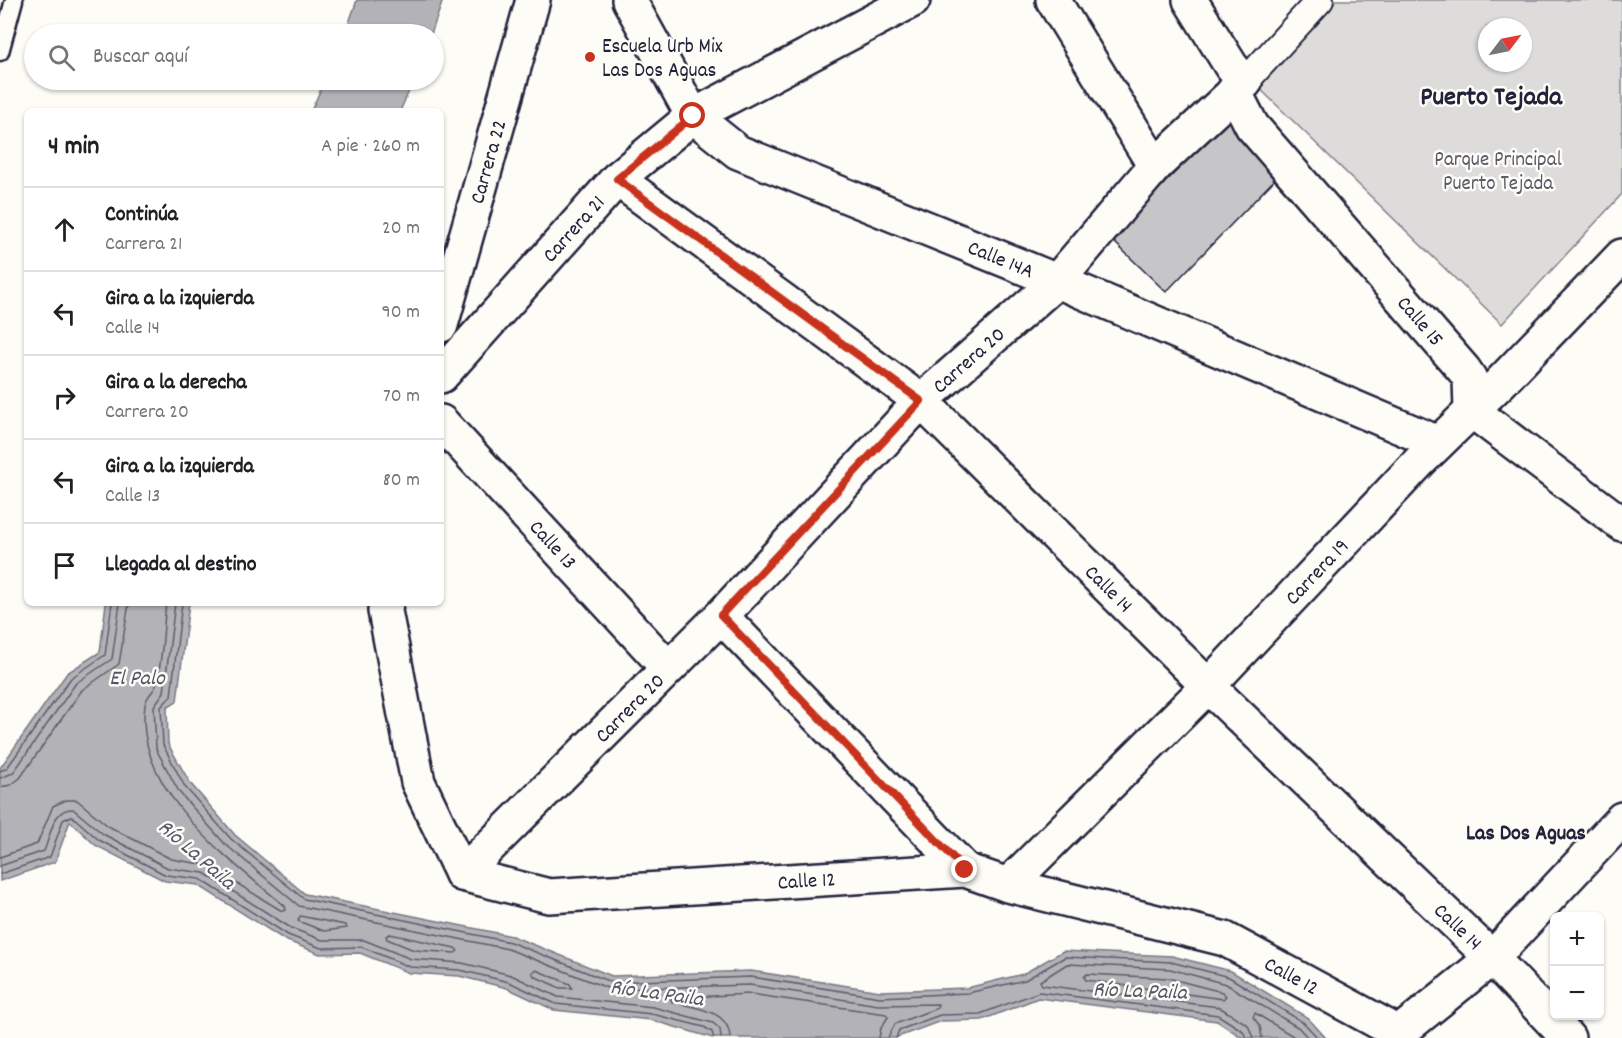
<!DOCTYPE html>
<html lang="es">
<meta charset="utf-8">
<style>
body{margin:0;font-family:Dekko,sans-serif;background:#f6f6f6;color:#202124}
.controls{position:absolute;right:18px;bottom:18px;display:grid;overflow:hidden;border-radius:9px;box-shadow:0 2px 4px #0004}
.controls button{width:54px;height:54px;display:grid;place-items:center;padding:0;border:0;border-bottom:2px solid #e0e0e0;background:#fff;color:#202124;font:30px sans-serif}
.compass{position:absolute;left:1478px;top:18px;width:54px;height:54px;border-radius:50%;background:#fff;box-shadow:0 2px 4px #0004;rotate:58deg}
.stop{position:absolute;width:18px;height:18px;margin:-14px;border:4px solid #c8321e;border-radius:50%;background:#fff}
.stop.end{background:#c8321e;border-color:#fff;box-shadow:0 2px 6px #0008}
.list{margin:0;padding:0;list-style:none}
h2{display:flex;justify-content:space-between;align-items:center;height:78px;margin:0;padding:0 24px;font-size:26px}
h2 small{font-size:20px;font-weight:400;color:#757577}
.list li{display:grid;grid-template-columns:39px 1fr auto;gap:18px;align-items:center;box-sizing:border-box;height:84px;padding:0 24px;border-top:2px solid #e0e0e0}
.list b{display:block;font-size:22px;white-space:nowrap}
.list p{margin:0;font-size:20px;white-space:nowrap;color:#757577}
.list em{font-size:20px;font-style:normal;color:#757577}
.icon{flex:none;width:33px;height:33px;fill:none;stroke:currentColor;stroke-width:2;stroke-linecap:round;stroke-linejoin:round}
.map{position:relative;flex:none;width:1622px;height:1038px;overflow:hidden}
.search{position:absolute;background:#fff;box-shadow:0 2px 4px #0004;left:24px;top:24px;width:420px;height:66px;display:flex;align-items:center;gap:15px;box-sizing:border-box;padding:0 21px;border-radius:33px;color:#757577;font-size:22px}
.panel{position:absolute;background:#fff;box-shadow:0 2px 4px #0004;left:24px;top:108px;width:420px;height:498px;border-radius:9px}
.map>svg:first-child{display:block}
.green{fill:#dddcdb;stroke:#807f8b;stroke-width:1.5;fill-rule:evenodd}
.water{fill:#b2b2b7;stroke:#787885;stroke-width:1.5}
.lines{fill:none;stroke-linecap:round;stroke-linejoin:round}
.shore{stroke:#5c5c6d;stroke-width:1.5}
.building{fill:#c6c6c8;stroke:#22223b;stroke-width:1.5}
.service-casing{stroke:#22223b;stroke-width:21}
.pedestrian-casing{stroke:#22223b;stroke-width:30}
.minor-casing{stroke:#22223b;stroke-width:38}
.tertiary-casing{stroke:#22223b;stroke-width:38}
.service{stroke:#fdfcf7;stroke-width:16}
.pedestrian{stroke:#fdfcf7;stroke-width:26}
.minor{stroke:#fdfcf7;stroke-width:33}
.tertiary{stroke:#fdfcf7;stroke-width:33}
.route{stroke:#c8321e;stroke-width:8}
.poi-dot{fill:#c8321e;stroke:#fdfcf7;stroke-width:2}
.labels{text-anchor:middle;stroke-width:5;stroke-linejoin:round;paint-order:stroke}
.poi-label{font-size:21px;fill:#22223b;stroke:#fdfcf7;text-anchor:start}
.park-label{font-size:21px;fill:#5a5a6b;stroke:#fdfcf7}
.street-label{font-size:21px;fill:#22223b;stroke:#fdfcf7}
.water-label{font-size:22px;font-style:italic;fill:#545466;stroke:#fdfcf7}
.neighbourhood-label{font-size:22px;font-weight:bold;fill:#22223b;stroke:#fdfcf7}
.district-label{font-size:27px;font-weight:bold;fill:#22223b;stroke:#fdfcf7}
</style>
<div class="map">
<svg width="1622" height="1038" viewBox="0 0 1622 1038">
<rect width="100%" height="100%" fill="#fdfcf7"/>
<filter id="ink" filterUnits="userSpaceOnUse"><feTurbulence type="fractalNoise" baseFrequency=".0167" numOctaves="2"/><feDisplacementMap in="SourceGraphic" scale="12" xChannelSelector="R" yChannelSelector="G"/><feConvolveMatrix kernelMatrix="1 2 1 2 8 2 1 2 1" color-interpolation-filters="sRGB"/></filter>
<g filter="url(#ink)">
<path class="green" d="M1330 0H1622V194L1502 324 1254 83ZM1487 27H1523V63H1487Z"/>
<path class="water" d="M357 0H443L431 34H345Z
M325 80H414L400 111H311Z
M106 603H189L177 701 167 707 168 744 190 783 235 835 305 894 512 936 612 976 751 971 880 991 967 988 1023 974 1063 951 1172 956 1231 971 1308 1018 1326 1038H1243L1217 1021 1038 998 982 1020 941 1021 895 1038H713L651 1020 554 1010 507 988 459 976 409 973 360 953 320 954 285 940 198 885 165 881 95 845 70 821 55 862 0 881V768L67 673 100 652Z"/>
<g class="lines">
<path class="shore" d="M175 603 164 692 154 706 156 749 179 792 225 844 299 906 508 949 610 989 750 985 878 1005 938 1004 937 1008 895 1024 888 1038
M182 603 171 696 161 707 163 745 185 787 231 839 304 899 510 942 611 982 751 977 880 997 968 993 1025 980 1065 957 1171 962 1229 977 1304 1023 1318 1038
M0 771 7 768 71 678 105 655 112 603
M0 778 13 773 76 683 112 659 120 603
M0 787 11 785 20 778 82 690 119 664 129 603
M0 857 37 844 53 806 66 800H77L108 826 171 859 207 865 282 911 286 910 285 906C228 859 133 789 145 705 146 696 154 692 156 685 163 659 163 629 166 603
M0 866 44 851C51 836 52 808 73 809L103 834 168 868 204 873 291 928 322 940H364L411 959 462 963 511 975 558 997 653 1007 713 1023 720 1029 721 1038
M0 874 50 857 63 820 72 816 99 840 166 875 200 879 288 935 321 948 362 947 410 967 460 970 509 982 556 1004 652 1014 704 1027 712 1032 714 1038
M300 916 345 925 347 928 324 931 298 921Z
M390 934 455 948 458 951 455 953 414 950 387 939 386 936Z
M536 970 570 984 572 988H560L534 976 532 972Z
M1087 974 1168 978 1222 992 1226 996 1223 999 1086 980 1084 977Z
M730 1038C729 1009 694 1008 672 1002L670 998 750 994 886 1014 888 1017 881 1028 879 1038
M896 1038 899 1030 940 1015 980 1014 1039 992 1218 1015 1243 1031 1246 1038
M1253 1038 1248 1025 1219 1007 1042 985 1040 981 1067 964 1170 969 1226 984 1299 1028 1308 1038
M1262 1038 1260 1026 1253 1017 1255 1013 1296 1038"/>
</g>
<path class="building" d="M1229 116 1284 170 1166 292 1111 239Z"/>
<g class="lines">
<defs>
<path id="service" d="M0 52 14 0"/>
<path id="pedestrian" d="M1245 82 1320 0"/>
<g id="minor">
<path id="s1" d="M629 0 693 116 738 152 1057 281 1438 443"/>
<path d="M1053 0 1155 166"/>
<path id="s2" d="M617 179 921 401 1208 686 1492 958 1568 1038"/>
<path id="s3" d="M441 325 533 0"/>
<path id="s4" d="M441 376 617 179 693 116 913 0"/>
<path id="s5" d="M441 422 667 667"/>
<path id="s6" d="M386 603 385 611 418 782 462 874 549 896 965 870 1008 885 1225 939 1399 1033 1402 1038"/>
<path d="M721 616 965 870"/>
<path id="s7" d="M462 874 721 616 921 401 1057 281 1155 166 1245 82"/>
<path id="s8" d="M1008 885 1208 686 1420 461 1500 383 1622 256"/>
<path d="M1399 1033 1492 958 1622 819"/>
</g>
<g id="tertiary">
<path d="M1190 0 1231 66 1245 82"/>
<path id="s9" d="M1234 91 1252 126 1464 370 1470 379 1471 410 1622 524"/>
</g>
</defs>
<use href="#service" class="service-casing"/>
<use href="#pedestrian" class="pedestrian-casing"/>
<use href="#minor" class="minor-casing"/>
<use href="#tertiary" class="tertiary-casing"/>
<use href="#service" class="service"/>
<use href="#pedestrian" class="pedestrian"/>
<use href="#minor" class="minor"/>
<use href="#tertiary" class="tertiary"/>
</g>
</g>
<g class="lines" filter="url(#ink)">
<path class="route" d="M693 116 617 179 921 401 721 615 965 870"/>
</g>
<circle class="poi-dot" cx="590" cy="57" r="6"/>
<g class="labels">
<g class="poi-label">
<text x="602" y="52">Escuela Urb Mix<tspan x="602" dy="24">Las Dos Aguas</tspan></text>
</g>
<g class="park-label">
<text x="1498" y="165">Parque Principal<tspan x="1498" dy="24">Puerto Tejada</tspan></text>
</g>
<g class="street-label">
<text dy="7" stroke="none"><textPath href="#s3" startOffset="170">Carrera 22</textPath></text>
<text dy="7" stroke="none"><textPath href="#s4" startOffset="198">Carrera 21</textPath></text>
<text dy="7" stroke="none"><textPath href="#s1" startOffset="474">Calle 14A</textPath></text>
<text dy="7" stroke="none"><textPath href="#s9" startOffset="297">Calle 15</textPath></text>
<text dy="7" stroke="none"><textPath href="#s7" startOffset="722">Carrera 20</textPath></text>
<text dy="7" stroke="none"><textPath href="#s5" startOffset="166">Calle 13</textPath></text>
<text dy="7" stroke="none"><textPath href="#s8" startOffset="440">Carrera 19</textPath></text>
<text dy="7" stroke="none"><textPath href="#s2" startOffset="642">Calle 14</textPath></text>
<text dy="7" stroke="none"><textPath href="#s7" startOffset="236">Carrera 20</textPath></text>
<text dy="7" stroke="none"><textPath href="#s6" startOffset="632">Calle 12</textPath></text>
<text dy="7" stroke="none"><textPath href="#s2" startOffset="1128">Calle 14</textPath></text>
<text dy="7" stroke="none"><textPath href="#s6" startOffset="1136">Calle 12</textPath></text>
</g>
<g class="water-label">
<text x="137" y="684">El Palo</text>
<text transform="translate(198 853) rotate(41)" y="8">Río La Paila</text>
<text transform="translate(1140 989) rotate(2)" y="8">Río La Paila</text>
<text transform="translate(657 991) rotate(8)" y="8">Río La Paila</text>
</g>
<g class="neighbourhood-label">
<text x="1526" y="839">Las Dos Aguas</text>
</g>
<g class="district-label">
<text x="1491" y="104">Puerto Tejada</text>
</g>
</g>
</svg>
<div class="controls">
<button>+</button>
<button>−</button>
</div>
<svg class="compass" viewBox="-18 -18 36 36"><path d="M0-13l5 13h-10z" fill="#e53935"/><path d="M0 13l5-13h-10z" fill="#757577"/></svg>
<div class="stop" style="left:693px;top:116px"></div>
<div class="stop end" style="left:965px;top:870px"></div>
<div class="search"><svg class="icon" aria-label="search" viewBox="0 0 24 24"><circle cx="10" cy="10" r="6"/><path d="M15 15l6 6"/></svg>Buscar aquí</div>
<section class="panel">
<h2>4 min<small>A pie · 260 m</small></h2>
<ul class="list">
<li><svg class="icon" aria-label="ahead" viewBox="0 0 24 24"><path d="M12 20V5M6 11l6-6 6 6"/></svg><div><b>Continúa</b><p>Carrera 21</p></div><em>20 m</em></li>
<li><svg class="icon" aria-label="left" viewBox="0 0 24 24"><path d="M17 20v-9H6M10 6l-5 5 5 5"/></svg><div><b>Gira a la izquierda</b><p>Calle 14</p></div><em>90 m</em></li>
<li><svg class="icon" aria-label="right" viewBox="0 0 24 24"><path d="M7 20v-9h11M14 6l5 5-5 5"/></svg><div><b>Gira a la derecha</b><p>Carrera 20</p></div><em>70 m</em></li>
<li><svg class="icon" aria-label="left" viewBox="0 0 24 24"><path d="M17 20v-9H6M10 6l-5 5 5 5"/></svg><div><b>Gira a la izquierda</b><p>Calle 13</p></div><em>80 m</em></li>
<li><svg class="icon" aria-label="arrive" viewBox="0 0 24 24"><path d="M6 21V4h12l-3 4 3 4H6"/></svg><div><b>Llegada al destino</b></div></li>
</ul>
</section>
</div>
